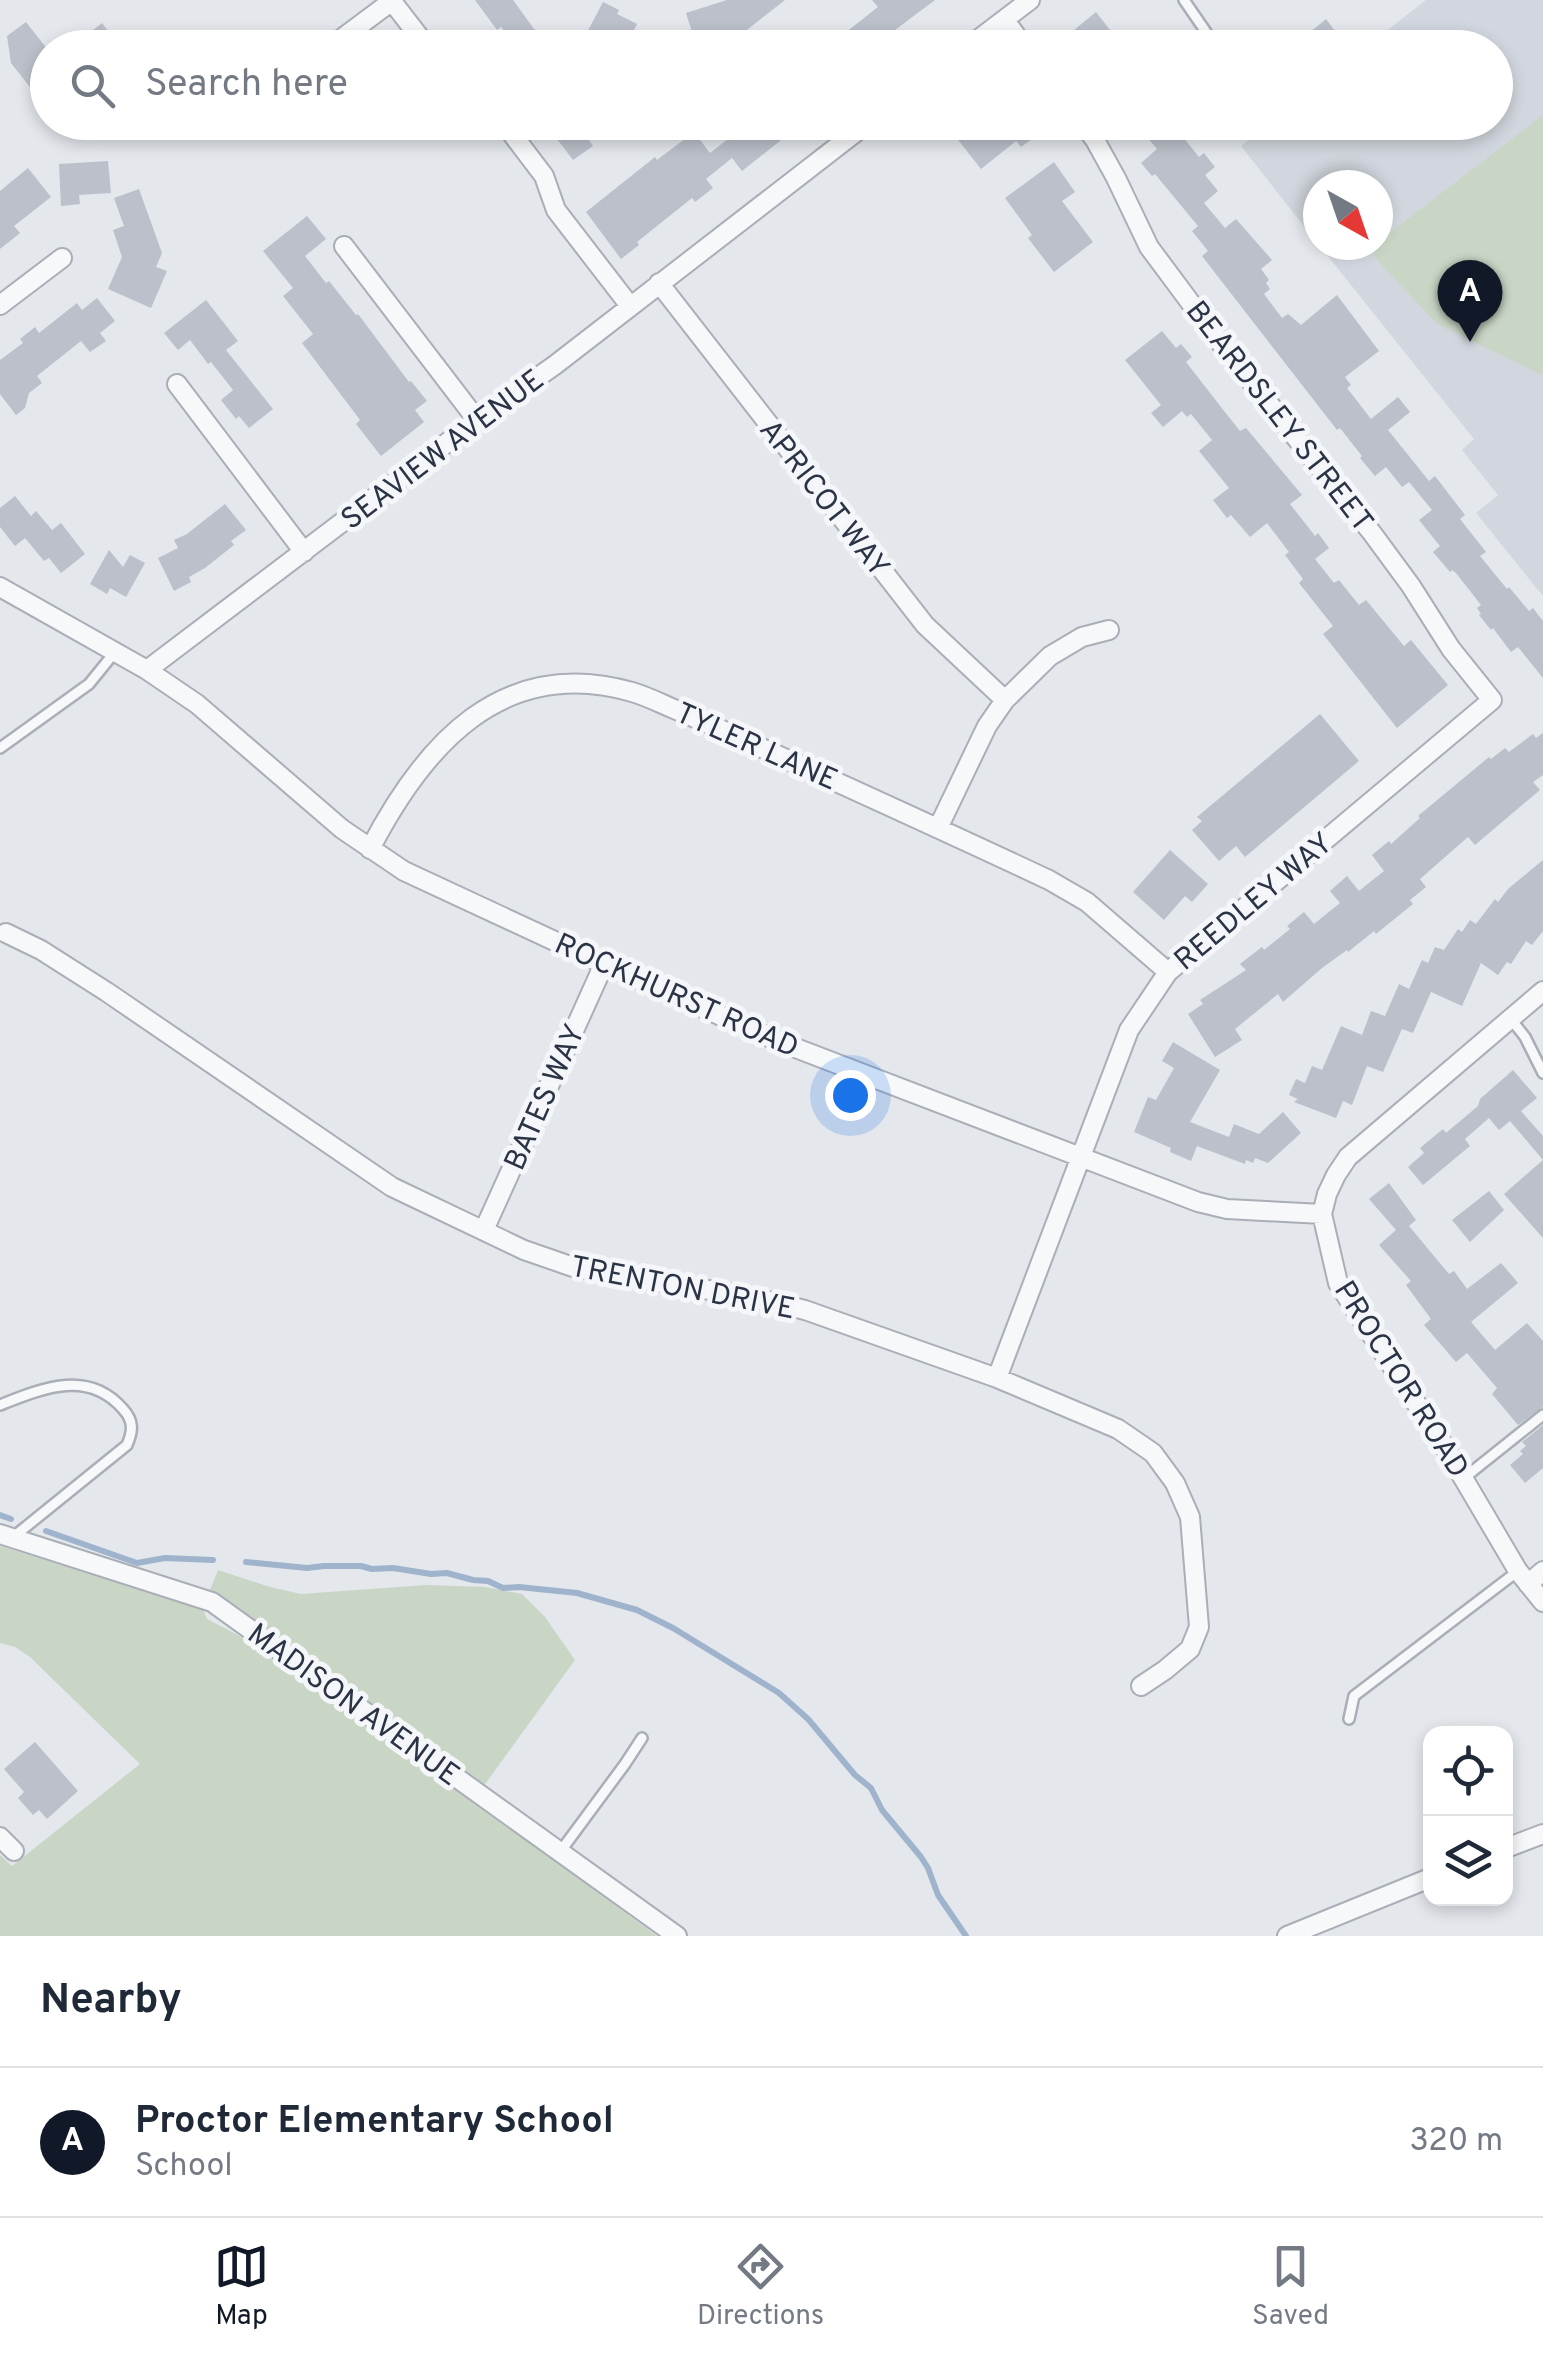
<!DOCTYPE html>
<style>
body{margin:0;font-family:Overpass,sans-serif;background:#f2f2f3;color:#1f2937}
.controls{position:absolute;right:30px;bottom:30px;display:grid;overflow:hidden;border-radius:20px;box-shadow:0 5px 15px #0003}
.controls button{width:90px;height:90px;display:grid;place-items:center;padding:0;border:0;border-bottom:2px solid #e0e1e3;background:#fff;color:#1f2937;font:50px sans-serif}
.compass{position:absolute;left:1303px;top:170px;width:90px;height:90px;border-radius:50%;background:#fff;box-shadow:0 5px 15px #0003;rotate:140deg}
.you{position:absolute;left:850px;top:1095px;width:35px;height:35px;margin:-25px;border:8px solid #fff;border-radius:50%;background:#1a73e8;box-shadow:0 0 0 15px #1a73e833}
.badge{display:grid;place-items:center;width:65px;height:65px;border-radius:50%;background:#111827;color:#fff;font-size:32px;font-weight:700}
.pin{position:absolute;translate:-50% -82px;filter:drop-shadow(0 2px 5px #0008)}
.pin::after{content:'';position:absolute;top:52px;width:35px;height:30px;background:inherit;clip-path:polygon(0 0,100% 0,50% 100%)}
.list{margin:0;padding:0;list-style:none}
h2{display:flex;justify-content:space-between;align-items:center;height:130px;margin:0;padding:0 40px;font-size:42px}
h2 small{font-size:32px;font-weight:400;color:#747a83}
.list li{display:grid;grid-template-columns:65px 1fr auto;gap:30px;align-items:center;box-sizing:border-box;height:150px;padding:0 40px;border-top:2px solid #e0e1e3}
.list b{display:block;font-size:38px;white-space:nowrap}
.list p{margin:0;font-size:32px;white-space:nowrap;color:#747a83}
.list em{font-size:32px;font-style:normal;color:#747a83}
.icon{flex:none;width:55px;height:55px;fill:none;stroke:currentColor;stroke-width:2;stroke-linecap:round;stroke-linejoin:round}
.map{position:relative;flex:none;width:1543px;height:1936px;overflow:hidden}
.search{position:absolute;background:#fff;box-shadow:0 5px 15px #0003;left:30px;right:30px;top:30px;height:110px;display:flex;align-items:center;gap:25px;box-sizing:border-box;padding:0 35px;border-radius:55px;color:#747a83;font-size:38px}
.sheet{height:280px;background:#fff}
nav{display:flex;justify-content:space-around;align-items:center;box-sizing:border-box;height:140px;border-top:2px solid #e0e1e3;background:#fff;font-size:28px;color:#747a83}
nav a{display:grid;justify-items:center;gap:5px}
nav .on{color:#111827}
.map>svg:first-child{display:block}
.built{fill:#d2d6de}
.green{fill:#c9d6c5}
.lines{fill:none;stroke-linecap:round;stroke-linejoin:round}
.stream{stroke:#9fb4cc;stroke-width:6}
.building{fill:#bbc0ca}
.lane-casing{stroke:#a9aeb7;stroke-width:14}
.street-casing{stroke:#a9aeb7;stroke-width:22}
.lane{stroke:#f7f8fa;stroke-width:9}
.street{stroke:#f7f8fa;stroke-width:18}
.labels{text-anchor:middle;stroke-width:10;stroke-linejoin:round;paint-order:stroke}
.street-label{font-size:30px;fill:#2b3445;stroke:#f4f6f9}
</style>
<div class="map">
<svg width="1543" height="1936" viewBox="0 0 1543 1936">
<rect width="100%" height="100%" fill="#e4e7ec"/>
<path class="built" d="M1426 0H1543V596L1476 513 1498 495 1462 450 1474 439 1319 245H1378V185H1318V244L1241 146 1271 123 1496 122V48L1366 47Z"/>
<path class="green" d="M1543 115V374L1541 375 1436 323 1368 250 1378 245V242Z
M0 1546 203 1609 207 1619 238 1635 370 1728 392 1741 657 1936H0V1855L12 1866 140 1764 30 1657 15 1647 0 1643Z
M218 1570 270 1587 301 1594 426 1585 485 1587 522 1594 545 1617 575 1660 483 1787 210 1590Z"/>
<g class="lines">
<path class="stream" d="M0 1515 11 1519
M46 1531 137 1563 165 1558 213 1560
M246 1562 307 1568 324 1566H361L372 1569 393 1568 431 1574 447 1573 473 1580 488 1581 503 1588 519 1587 577 1593 637 1610 673 1628 779 1693 808 1719 855 1775 871 1788 882 1810 921 1857 928 1868 938 1895 966 1936"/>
</g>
<path class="building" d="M475 0H513L548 48H517L501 27 497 30Z
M727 0H785L739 36 709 48H697L686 13Z
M872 0H935L895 30 903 40 894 48H826L878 7Z
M603 2 619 10 617 14 637 24 633 32 664 48H599L583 40Z
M1096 12 1124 48H1078L1068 35Z
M1326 19 1348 48H1291Z
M26 22 48 50V110L11 63 7 36Z
M102 23 121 48H70Z
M570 122H606L587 137 593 146 573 160 554 135Z
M750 122H804L742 171 732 158 706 179 713 188 695 202 692 198 637 242 639 245 621 259 586 212 655 157 657 160 694 132 710 153Z
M944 122H1025L1036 136 1021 147 1016 141 981 169Z
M1153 122H1171L1199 157 1204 153 1215 167 1205 175 1218 191 1204 203 1225 228 1236 219 1272 260 1261 269 1269 280 1266 283 1270 289 1264 294 1282 318 1288 314 1301 325 1337 295 1379 351 1345 377 1351 385 1347 388 1371 419 1398 397 1410 412 1388 430 1429 481 1435 476 1465 515 1460 519 1486 552 1480 556 1507 589 1509 587 1529 611 1533 608 1543 621V678L1518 647 1511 652 1493 628 1491 630 1479 615 1481 614 1477 608 1481 605 1456 573 1452 570 1450 572 1433 552 1440 546 1419 520 1432 510 1409 482 1402 487 1386 467 1375 476 1360 458 1362 456 1340 428 1337 430 1202 256 1208 251 1192 231 1198 226 1155 174 1152 176 1141 163 1157 149 1142 131Z
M108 161 111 193 79 195 80 204 61 206 59 164Z
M1054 162 1075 192 1062 201 1093 242 1054 272 1028 238 1032 235 1005 198Z
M28 168 51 197 14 226 20 233 0 249V191Z
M139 189 162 253 156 267 167 271 151 308 108 289 122 257 113 230 124 226 114 198Z
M307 216 326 239 305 256 326 283 329 281 356 315 358 314 409 382 411 381 427 401 415 410 424 422 381 456 356 424 360 420 302 343 313 334 283 296 293 288 263 251Z
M97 298 115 321 100 333 106 341 90 352 81 341 37 376 42 383 29 393 25 408 16 415 0 394V360L23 343 20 339 35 327 39 333 77 303 82 310Z
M206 300 238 341 226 350 273 409 249 428 239 416 236 419 221 400 233 390 211 362 208 364 190 340 178 350 164 333Z
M1162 331 1176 348 1181 344 1192 357 1186 362 1221 407 1240 431 1246 428 1302 495 1290 504 1315 536 1318 533 1329 548 1315 559 1334 583 1339 580 1359 605 1366 600 1404 646 1411 640 1448 685 1397 728 1323 634 1333 626 1299 583 1303 579 1285 555 1289 552 1267 523 1250 537 1231 515 1227 518 1213 500 1229 488 1199 451 1212 440 1191 414 1187 417 1182 411 1163 427 1151 413 1161 405 1125 360Z
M15 496 31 516 36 511 52 530 61 523 85 554 61 573 49 558 44 561 25 538 15 546 0 527V508Z
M225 504 246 530 231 541 234 545 205 568 189 577 191 582 174 591 158 558 178 548 174 540 187 534Z
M109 550 123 567 130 555 145 563 126 597 110 588 107 594 90 584Z
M1320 714 1359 761 1245 857 1236 846 1219 861 1192 830 1202 821 1197 817Z
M1543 733V775L1533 782 1540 790 1475 845 1468 837 1420 879 1426 887 1410 900 1413 904 1376 934 1374 931 1348 952 1347 950 1322 968 1283 1002 1278 994 1235 1029 1242 1040 1215 1057 1188 1014 1203 1004 1200 1000 1246 970 1240 964 1262 947 1264 950 1290 929 1287 926 1304 912 1314 924 1340 903 1330 891 1347 876 1359 891 1384 871 1372 855 1389 841 1391 844 1420 818 1418 816 1489 757 1491 759 1505 748 1509 752 1533 734 1536 738Z
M1170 850 1208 884 1192 902 1185 896 1164 920 1133 892Z
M1543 860V931L1532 945 1526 941 1511 964 1507 962 1498 975 1481 963 1462 1006 1431 992 1413 1033 1402 1029 1383 1072 1367 1066 1352 1105 1343 1101 1336 1118 1294 1102 1298 1099 1289 1095 1296 1079 1305 1083 1312 1066 1322 1070 1341 1026 1362 1035 1371 1011 1385 1016 1399 984 1409 989 1422 960 1428 963 1435 947 1444 950 1458 929 1462 932 1470 920 1476 924 1495 899 1498 902 1508 889Z
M1173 1042 1220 1070 1190 1122 1229 1137 1234 1124 1259 1134 1283 1112 1301 1133 1268 1163 1255 1158 1253 1163 1246 1160 1245 1164 1197 1146 1191 1161 1170 1152 1171 1148 1134 1132 1148 1097 1156 1100 1174 1068 1162 1061Z
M1513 1070 1537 1098 1521 1111 1543 1136V1160L1510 1121 1499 1130 1489 1118 1465 1139 1470 1146 1423 1185 1408 1167 1424 1153 1420 1148 1443 1129 1446 1133 1478 1106 1480 1099Z
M1543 1160V1238L1504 1194Z
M1389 1183 1416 1220 1409 1226 1449 1274 1454 1271 1467 1289 1501 1263 1518 1283 1471 1322 1495 1350 1527 1323 1543 1341V1407L1518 1425 1492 1394 1497 1388 1467 1353 1456 1362 1424 1325 1431 1319 1406 1285 1411 1281 1379 1245 1396 1230 1369 1199Z
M1489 1191 1504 1210 1470 1242 1452 1220Z
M1543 1425V1468L1525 1483 1510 1465 1523 1454 1520 1451 1526 1446 1522 1442Z
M35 1742 78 1791 47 1819 39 1810 33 1815 18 1798 24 1792 4 1769Z"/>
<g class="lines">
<defs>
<path id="lane" d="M1184 0 1217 48
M0 748 89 684 115 652
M1510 1018 1525 1037 1543 1073
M0 1405C43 1388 88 1369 123 1409 134 1421 133 1431 127 1445L12 1538
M1464 1478 1543 1415
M1349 1719 1354 1696 1518 1571
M560 1852 625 1764 642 1738"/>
<path id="street" d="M391 0 428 48
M1005 20 1025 48
M329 48 392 1
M967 48 1030 0
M503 122 544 176 556 210 630 306
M344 246 477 420
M659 283 925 625 1005 700
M0 305 62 258
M177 384 304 552
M0 587 147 670 477 420 555 365 869 122
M147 670 197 704 342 829 404 871 604 964 780 1042 1198 1202 1227 1209 1322 1214
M938 828 987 726 1005 700 1050 656 1082 637 1109 630
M370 849C424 745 502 655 632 692 646 696 660 703 674 709 712 725 749 742 786 759 874 799 962 839 1049 880L1087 902 1168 972
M6 933 41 950 107 992 392 1187 524 1250 573 1267 756 1298 805 1310 997 1378 1118 1429 1153 1453 1175 1483 1190 1517 1199 1627 1190 1649 1165 1670 1141 1686
M1543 991 1348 1157 1336 1175 1327 1194 1322 1214 1338 1283 1446 1449 1518 1571 1543 1602
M484 1230 604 964
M997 1378 1129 1030 1168 972 1492 700 1451 649 1411 586 1372 533 1219 341 1149 247 1116 178 1095 140 1082 122
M0 1534 212 1602 677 1936
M1528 1584 1543 1571
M0 1837 14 1851
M1506 1848 1543 1834
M1287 1936 1430 1878"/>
</defs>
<use href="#lane" class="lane-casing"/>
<use href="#street" class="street-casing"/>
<use href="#lane" class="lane"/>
<use href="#street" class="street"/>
</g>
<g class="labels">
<g class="street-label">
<text transform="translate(1280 416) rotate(52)" y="10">BEARDSLEY STREET</text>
<text transform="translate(442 449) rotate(-37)" y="10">SEAVIEW AVENUE</text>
<text transform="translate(825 498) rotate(52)" y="10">APRICOT WAY</text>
<text transform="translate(757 746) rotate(24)" y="10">TYLER LANE</text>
<text transform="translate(1253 901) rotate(-40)" y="10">REEDLEY WAY</text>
<text transform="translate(677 995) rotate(24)" y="10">ROCKHURST ROAD</text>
<text transform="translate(544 1097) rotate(-66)" y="10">BATES WAY</text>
<text transform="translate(683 1287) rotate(11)" y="10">TRENTON DRIVE</text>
<text transform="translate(1402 1379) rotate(58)" y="10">PROCTOR ROAD</text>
<text transform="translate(354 1704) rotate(36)" y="10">MADISON AVENUE</text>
</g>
</g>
</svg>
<div class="controls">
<button><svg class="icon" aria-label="locate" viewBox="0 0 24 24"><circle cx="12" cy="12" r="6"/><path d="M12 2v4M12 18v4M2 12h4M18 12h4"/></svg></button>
<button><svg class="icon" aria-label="layers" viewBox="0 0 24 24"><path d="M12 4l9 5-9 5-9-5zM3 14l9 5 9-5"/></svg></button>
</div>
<svg class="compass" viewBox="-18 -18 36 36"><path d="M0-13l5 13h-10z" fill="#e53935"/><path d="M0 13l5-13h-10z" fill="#747a83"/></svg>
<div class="you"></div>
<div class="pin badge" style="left:1470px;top:342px">A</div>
<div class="search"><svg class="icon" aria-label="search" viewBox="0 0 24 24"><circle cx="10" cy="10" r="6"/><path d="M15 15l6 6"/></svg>Search here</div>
</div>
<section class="sheet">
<h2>Nearby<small></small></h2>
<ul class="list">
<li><span class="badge">A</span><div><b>Proctor Elementary School</b><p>School</p></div><em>320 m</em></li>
</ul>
</section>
<nav>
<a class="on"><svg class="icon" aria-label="map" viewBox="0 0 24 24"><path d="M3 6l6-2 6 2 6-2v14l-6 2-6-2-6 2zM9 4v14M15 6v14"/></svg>Map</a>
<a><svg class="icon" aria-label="directions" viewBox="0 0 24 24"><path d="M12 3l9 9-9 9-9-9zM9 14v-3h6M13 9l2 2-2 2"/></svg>Directions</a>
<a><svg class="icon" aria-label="saved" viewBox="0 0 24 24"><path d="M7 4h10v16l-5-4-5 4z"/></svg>Saved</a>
</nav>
